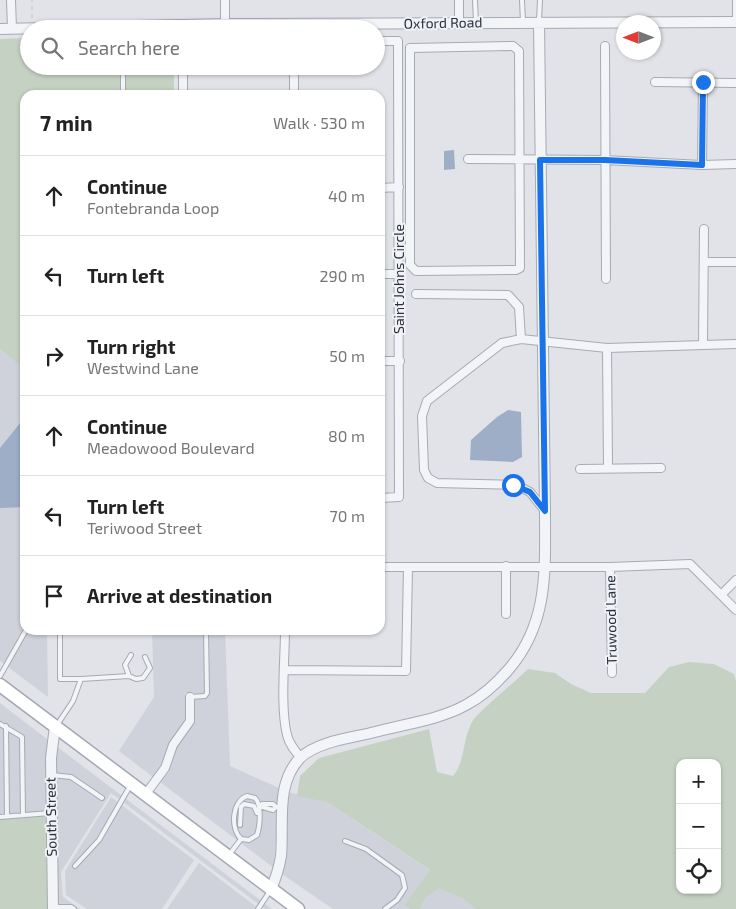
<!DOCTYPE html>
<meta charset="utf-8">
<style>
body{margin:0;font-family:"Exo 2",sans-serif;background:#f6f6f6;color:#222}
.controls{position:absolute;right:15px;bottom:15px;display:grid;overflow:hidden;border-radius:10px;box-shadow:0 1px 4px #0004}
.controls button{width:45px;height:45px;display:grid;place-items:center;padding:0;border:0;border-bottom:1px solid #e0e0e0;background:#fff;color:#222;font:25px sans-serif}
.compass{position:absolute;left:616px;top:15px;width:45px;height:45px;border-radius:50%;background:#fff;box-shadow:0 1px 4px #0004;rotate:270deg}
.stop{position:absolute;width:15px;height:15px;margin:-11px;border:4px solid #1a73e8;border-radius:50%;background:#fff}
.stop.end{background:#1a73e8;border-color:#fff;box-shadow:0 1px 5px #0008}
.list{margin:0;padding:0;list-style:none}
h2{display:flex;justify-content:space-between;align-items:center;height:65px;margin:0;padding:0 20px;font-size:21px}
h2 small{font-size:16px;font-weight:400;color:#767676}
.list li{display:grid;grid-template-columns:32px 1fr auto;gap:15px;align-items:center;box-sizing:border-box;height:80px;padding:0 20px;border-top:1px solid #e0e0e0}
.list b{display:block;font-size:19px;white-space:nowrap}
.list p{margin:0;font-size:16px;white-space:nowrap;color:#767676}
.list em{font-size:16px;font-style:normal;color:#767676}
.icon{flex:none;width:28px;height:28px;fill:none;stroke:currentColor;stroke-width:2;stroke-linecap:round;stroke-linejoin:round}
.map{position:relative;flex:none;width:736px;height:909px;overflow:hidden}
.search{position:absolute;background:#fff;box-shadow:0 1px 4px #0004;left:20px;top:20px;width:365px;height:55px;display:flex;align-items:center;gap:12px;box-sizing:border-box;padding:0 18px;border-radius:28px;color:#767676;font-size:19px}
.panel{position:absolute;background:#fff;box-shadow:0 1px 4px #0004;left:20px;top:90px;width:365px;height:545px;border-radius:15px}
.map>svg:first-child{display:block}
.built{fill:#cfd2da}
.green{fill:#c5d2c3;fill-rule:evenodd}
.water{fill:#9eaec6}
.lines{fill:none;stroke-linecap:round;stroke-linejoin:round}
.service-casing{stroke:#a6aab3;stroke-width:6}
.minor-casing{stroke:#a6aab3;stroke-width:10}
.tertiary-casing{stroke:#a6aab3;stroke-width:12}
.primary-casing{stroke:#a1a7b4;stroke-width:15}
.path{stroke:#bfc1c7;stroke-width:1;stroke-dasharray:4 4;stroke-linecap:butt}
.service{stroke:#f3f4f7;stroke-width:4}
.minor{stroke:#f3f4f7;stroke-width:8}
.tertiary{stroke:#f3f4f7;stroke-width:10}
.primary{stroke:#fff;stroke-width:12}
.route{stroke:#1a73e8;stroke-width:6}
.labels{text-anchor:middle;stroke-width:4;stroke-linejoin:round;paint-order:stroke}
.street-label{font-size:14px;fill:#2a303f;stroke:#f0f2f6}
</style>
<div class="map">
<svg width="736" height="909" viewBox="0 0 736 909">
<rect width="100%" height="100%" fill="#e1e3e9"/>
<path class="built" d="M0 349 25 370V630H47L48 697 0 661Z
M152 630H225L230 766 279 788 274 868 160 782 169 772 177 747 194 723V693H185V720L169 744 161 766 153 777 119 751 154 697Z
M0 703 47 739V814L0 818Z
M56 746 272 909H265L111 793 61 872 63 897 80 909H57Z
M288 792 327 802 431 871 404 906 410 909H333L282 874Z
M111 797 194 860 162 909H87L66 895 65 871Z
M199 863 259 909H167Z
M439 887 463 899 475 909H420L426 898Z"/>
<path class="green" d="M29 38V66H174V95H25V370L0 349V39Z
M689 662 714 664 734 674 736 681V909H475L463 899 439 888 426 898 420 909H410L404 906 430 870 327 802 297 796 300 776 319 758 429 729 437 772 453 776C466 760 462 740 472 722 477 713 517 680 528 669L555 673 571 684 591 693H645L669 667ZM680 763H717V890H680Z
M47 814 48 909H0V818Z"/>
<path class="water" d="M454 150 455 169 444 170V151Z
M508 410 521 412 522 457 513 462 470 460 471 440 497 417Z
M25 417V507L0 508V448Z"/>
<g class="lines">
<defs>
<path id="service" d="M475 0 476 22
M522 0 523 22
M539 20 540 0
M735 22V0
M123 66V95
M0 676 26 630
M129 676 125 665 131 655
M81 679 129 676 136 679 143 678 150 668 145 657
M190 697 205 696 207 693 206 630
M0 724 22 737 23 815
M57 725 73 701 81 679H60V630
M6 726 7 816
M51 775 71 777 102 798
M247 796 255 798C262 805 260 826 257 835L249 840 241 839C230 828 232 801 247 796Z
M259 806 273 810 276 807
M261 807 262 804H273L276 807H281
M0 817 50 813
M240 825 241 807 244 804 254 806 257 813
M345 841 366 849 402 875 405 888 397 900 385 909
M229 855 241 839
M75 866 99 840 130 786
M55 907H71L74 909
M258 909 270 891"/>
<path id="minor" d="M11 0 12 29
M225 0V24
M459 0V22
M376 41H398L399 497 380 498
M513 46 519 51 520 268 516 270 416 271 410 265V48Z
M605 46 606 279
M183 66V95
M294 66V95
M655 82 736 83
M468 159 605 160 702 165 736 164
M702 165 703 82
M380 188 399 187
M705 262H736
M380 274H399
M416 294 508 295 519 307 521 339
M703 344 704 229
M607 348 608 467
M380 361H400
M580 469 661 468
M545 511 530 492 516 485 437 483 428 478 424 470 422 416 427 401 502 343 521 339 607 348 736 344
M380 567H610L690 564 736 610
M610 567 612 673
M721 595 736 580
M506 614V566
M285 630C285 660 280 706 287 735 289 744 295 751 301 758
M285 670 406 671 408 567
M145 795 165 768 173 745 190 721V697"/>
<path id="tertiary" d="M0 29 225 24 736 22
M271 889C276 878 279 868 281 856 284 824 275 784 300 758 318 741 352 738 375 732 404 724 439 720 466 705 483 696 497 683 509 669 549 622 545 570 545 511L539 22
M53 909 51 758 55 726"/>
<path id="primary" d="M0 685 298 909"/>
</defs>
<use href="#service" class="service-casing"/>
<use href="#minor" class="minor-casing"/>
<use href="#tertiary" class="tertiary-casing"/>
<use href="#primary" class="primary-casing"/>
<path class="path" d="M32 18V0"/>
<use href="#service" class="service"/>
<use href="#minor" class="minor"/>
<use href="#tertiary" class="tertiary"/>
<use href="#primary" class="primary"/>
</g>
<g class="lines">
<path class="route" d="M513 485 530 492 545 511 540 160H605L702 165 703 82"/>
</g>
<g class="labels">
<g class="street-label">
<text transform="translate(443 23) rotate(-1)" y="5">Oxford Road</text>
<text transform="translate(399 279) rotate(-90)" y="5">Saint Johns Circle</text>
<text transform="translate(611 620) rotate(-91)" y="5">Truwood Lane</text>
<text transform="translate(51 817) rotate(-91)" y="5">South Street</text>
</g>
</g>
</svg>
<div class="controls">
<button>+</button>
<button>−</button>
<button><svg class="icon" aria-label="locate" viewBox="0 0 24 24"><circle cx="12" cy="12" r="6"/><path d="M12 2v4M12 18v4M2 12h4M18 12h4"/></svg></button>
</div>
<svg class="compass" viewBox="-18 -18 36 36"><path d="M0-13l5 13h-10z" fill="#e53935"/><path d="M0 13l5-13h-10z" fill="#767676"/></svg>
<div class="stop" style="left:513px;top:485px"></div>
<div class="stop end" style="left:703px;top:82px"></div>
<div class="search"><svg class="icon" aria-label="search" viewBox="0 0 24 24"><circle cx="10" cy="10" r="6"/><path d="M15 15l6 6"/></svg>Search here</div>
<section class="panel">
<h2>7 min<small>Walk · 530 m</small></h2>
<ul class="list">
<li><svg class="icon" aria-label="ahead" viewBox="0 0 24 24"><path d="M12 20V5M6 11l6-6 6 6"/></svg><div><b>Continue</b><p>Fontebranda Loop</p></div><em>40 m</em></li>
<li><svg class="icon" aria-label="left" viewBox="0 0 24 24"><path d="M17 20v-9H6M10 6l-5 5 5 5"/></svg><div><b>Turn left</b></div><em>290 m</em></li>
<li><svg class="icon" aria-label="right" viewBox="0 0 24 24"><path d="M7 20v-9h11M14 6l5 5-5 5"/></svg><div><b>Turn right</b><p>Westwind Lane</p></div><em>50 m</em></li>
<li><svg class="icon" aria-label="ahead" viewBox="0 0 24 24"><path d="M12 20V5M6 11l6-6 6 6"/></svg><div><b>Continue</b><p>Meadowood Boulevard</p></div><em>80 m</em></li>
<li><svg class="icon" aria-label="left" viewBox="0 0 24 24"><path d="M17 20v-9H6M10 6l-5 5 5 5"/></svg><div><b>Turn left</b><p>Teriwood Street</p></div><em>70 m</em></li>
<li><svg class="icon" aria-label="arrive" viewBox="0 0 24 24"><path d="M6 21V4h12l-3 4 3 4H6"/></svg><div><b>Arrive at destination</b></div></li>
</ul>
</section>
</div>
